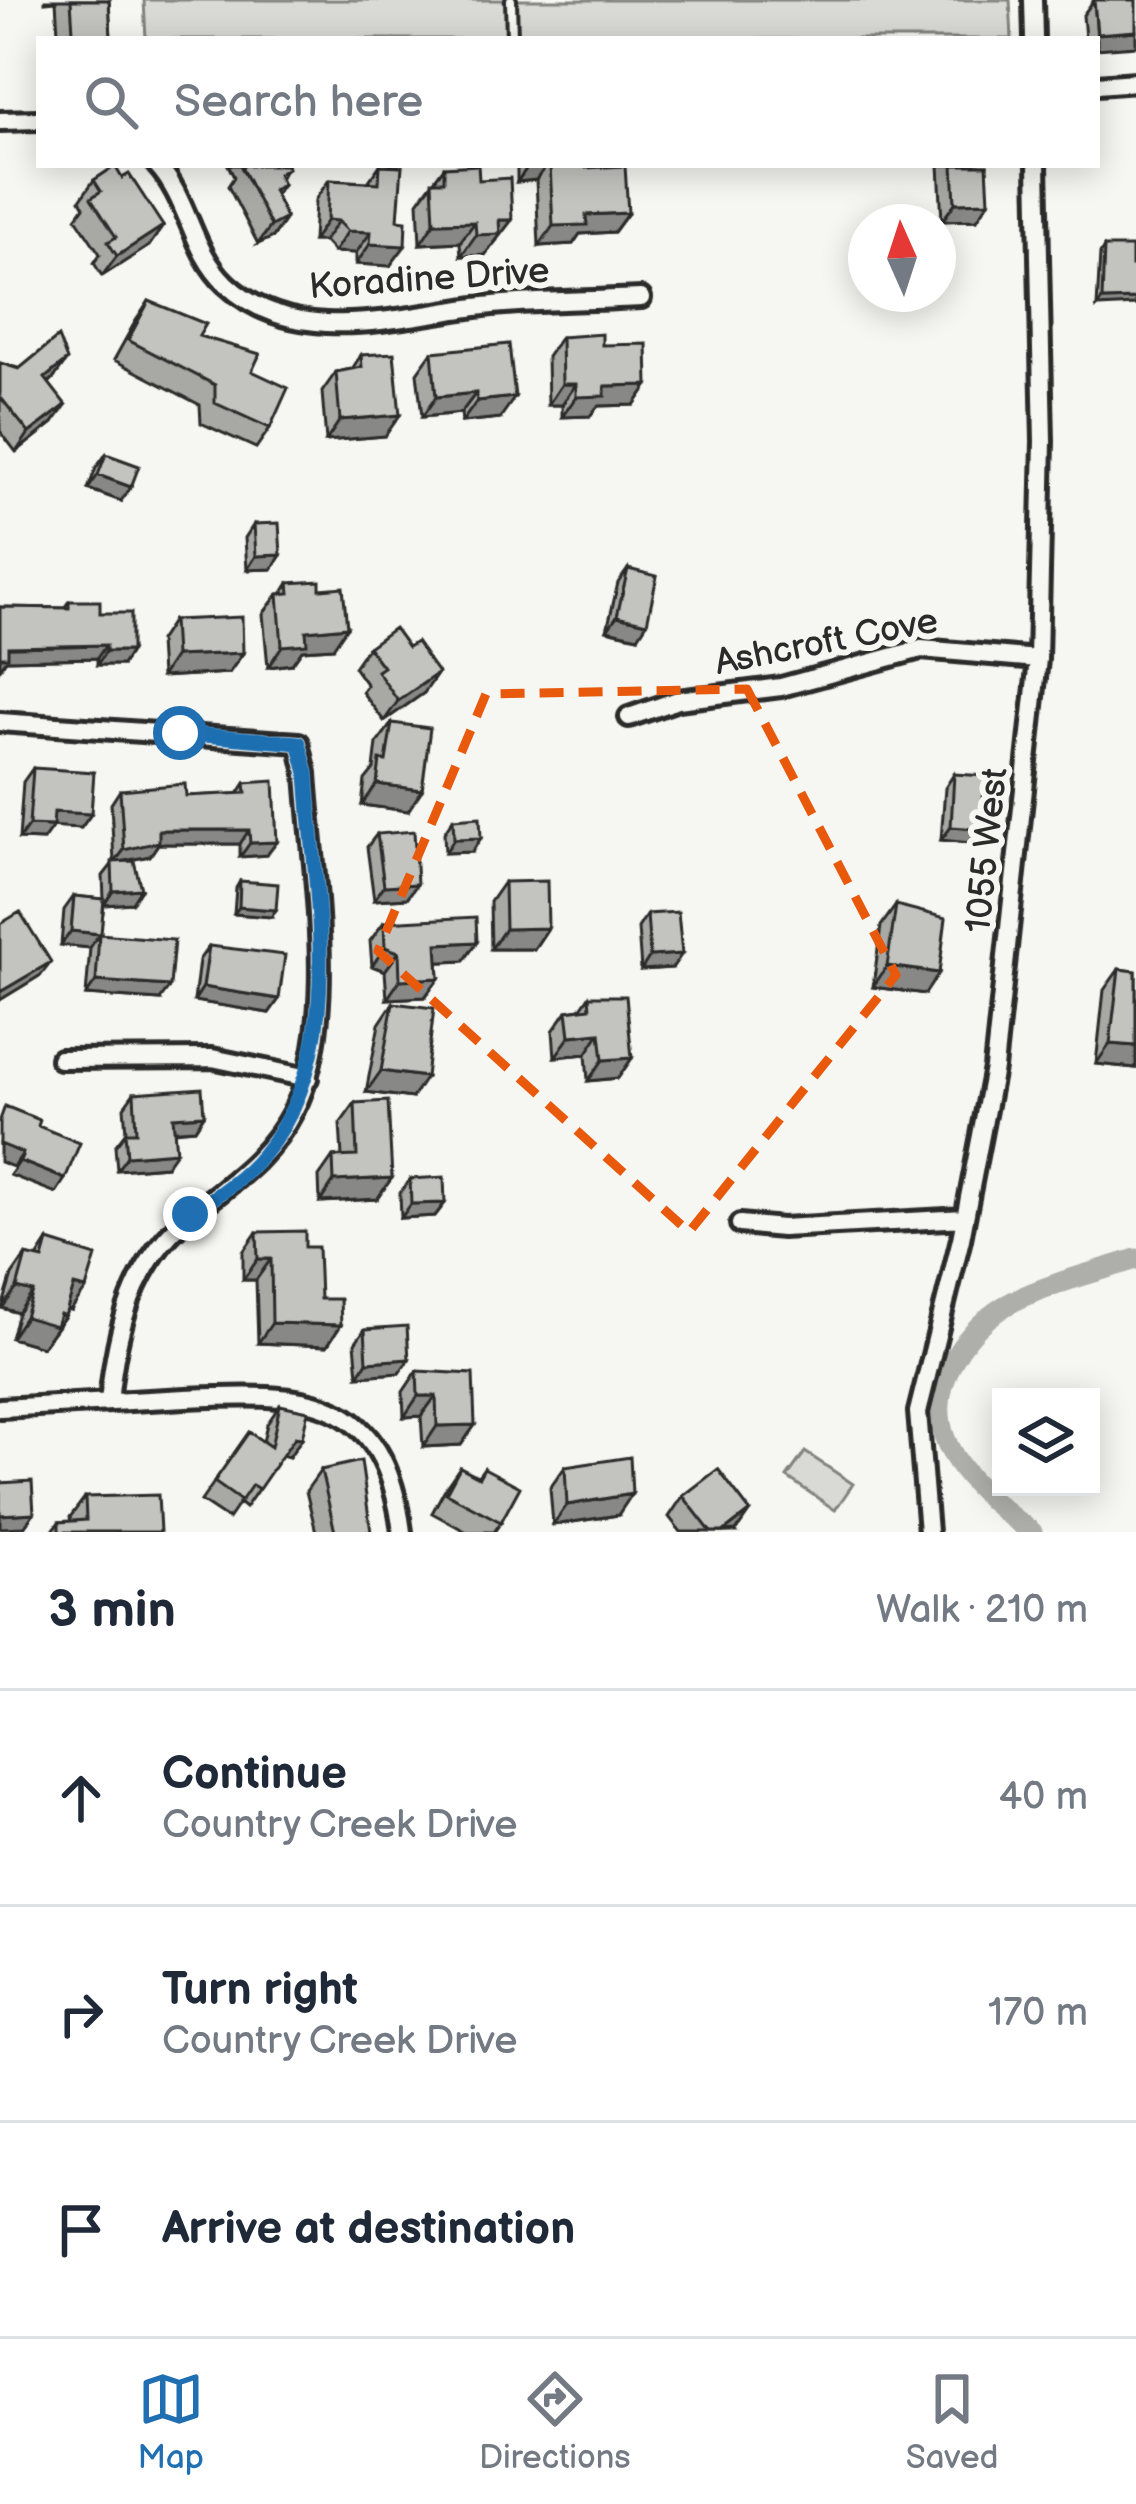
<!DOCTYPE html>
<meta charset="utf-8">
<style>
body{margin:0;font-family:"Balsamiq Sans",sans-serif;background:#f6f6f7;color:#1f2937}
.controls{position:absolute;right:36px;bottom:36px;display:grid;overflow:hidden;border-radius:0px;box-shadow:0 6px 30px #0003}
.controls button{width:108px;height:108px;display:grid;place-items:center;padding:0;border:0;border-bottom:3px solid #e0e1e3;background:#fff;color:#1f2937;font:60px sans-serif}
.compass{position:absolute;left:848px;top:204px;width:108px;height:108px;border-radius:50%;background:#fff;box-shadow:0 6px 30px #0003;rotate:357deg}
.stop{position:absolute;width:36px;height:36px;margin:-27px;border:9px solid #1f6fb2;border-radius:50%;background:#fff}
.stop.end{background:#1f6fb2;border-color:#fff;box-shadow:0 3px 12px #0008}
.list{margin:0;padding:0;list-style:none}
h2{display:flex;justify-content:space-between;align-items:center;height:156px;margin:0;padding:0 48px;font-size:51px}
h2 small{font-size:39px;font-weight:400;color:#747a83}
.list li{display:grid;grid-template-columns:78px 1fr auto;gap:36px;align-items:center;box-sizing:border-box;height:216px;padding:0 48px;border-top:3px solid #e0e1e3}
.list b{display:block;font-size:45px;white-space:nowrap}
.list p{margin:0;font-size:39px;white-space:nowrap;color:#747a83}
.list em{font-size:39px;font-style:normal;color:#747a83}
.icon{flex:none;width:66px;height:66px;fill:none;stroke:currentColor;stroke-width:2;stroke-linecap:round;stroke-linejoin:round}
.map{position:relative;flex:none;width:1136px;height:1532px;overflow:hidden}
.search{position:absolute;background:#fff;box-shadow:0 6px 30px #0003;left:36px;right:36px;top:36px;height:132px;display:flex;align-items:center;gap:30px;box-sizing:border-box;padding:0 42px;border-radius:0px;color:#747a83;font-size:45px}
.sheet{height:804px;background:#fff}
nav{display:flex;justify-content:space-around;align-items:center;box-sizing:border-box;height:168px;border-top:3px solid #e0e1e3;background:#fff;font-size:33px;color:#747a83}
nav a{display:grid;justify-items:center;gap:6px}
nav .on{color:#1f6fb2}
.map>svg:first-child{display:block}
.green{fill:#d9d9d5;stroke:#828280;stroke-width:3}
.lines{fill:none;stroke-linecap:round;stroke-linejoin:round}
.canal{stroke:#aeaeab;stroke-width:21}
.service-casing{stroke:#2b2b2b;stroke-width:16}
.minor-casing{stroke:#2b2b2b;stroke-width:26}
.service{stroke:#f6f6f2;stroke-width:8}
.minor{stroke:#f6f6f2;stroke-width:16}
.wall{fill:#a8a8a5;stroke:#2b2b2b;stroke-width:3}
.shaded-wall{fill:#888886;stroke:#2b2b2b;stroke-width:3}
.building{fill:#c3c3c0;stroke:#2b2b2b;stroke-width:3}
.route{stroke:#1f6fb2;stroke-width:15}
.marked{fill:none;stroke:#e8590c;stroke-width:9;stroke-dasharray:24 15;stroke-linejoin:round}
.labels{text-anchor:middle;stroke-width:12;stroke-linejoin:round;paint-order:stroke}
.street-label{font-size:36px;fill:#2b2b2b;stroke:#f6f6f2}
</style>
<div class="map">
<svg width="1136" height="1532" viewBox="0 0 1136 1532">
<rect width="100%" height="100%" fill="#f6f6f2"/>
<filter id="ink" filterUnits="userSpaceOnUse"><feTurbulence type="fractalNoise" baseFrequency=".00833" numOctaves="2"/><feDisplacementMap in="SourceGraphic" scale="24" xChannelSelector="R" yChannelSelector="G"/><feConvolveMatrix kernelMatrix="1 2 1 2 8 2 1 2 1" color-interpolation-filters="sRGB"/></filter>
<g filter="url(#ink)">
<path class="green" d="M144 0H1010L1012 39H146Z
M805 1452 853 1484 835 1510 787 1477Z"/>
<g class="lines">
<path class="canal" d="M1032 1532C1001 1511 958 1474 945 1438 925 1385 967 1324 1014 1301 1051 1283 1096 1272 1136 1259"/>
<defs>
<path id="service" d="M511 0 512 39"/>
<path id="minor" d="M1033 0 1034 39
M1097 85 1136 82
M0 121 39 120
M157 165C189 199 191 251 226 284 295 349 401 316 484 306 535 300 589 301 641 298
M629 717 678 700 781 687 921 649 1038 659
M0 722 299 743 306 773C312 871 340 1022 294 1110 270 1157 232 1182 192 1214 132 1261 116 1330 109 1402
M60 1059 212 1058 308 1078
M740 1224 782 1228 965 1218
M0 1408C62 1405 124 1401 186 1398 305 1393 384 1391 402 1532
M928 1532 918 1412 961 1239 994 1068 1038 659 1043 441 1037 165"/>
</defs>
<use href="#service" class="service-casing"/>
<use href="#minor" class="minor-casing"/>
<use href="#service" class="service"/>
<use href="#minor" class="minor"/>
</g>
<path class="wall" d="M45 0H109L111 39H53L58 33 56 1 45 2Z
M1094 0 1097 39H1085L1083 15Z
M228 165H287L280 179 283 185 275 196 286 218 273 237 258 244 228 186 234 177Z
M380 165 390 266 356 264V253L334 252 324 241H313L315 200 329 180 368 182Z
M517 165H585L586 168 628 213 614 232 580 234 573 244 539 246 536 180 517 182Z
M939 165H987L977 220 942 221Z
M444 167 479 180 497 240 485 255 461 256 460 242 420 244 418 202Z
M122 178 163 226 149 246 102 276 94 263 100 254 76 218 84 207 80 200 94 180Z
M1104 247 1132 266 1097 307 1100 254Z
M149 301 199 336 270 428 256 448 201 423 200 405 114 360 135 322Z
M561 337 602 345 648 385 634 405 598 406 590 416 562 417V405H548L547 357Z
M432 352 500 418 462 422 461 413 422 417 417 373Z
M361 355 385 436 326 441 322 392 336 372 352 369Z
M0 363 54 378 49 383 53 423 16 452 0 431Z
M106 454 121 501 88 489 96 468Z
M254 524 281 555 272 569 247 570 245 538Z
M628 569 638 637 607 630 618 583Z
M289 583 333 648 302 650 292 664 268 667 263 614 278 594H282Z
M69 601 100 613 122 665H97V658L6 660 0 607 64 608Z
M173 620 243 653 229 673 161 677 159 641Z
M368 647H408L438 673 424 693 384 721 362 692 367 685 354 667Z
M392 723 408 811 362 805 365 780 374 769 377 743Z
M33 768 91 814 81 828 53 826 43 840 19 839 23 782Z
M954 774 970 843 941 840 945 788Z
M245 783 267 855 240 857V844H158L150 856 121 862 132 903 104 905 100 934 160 1000 86 995 90 948 61 945 64 910 74 896 104 899 103 876 114 862 111 804 120 790 186 796 238 794Z
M453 819 472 852 445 853 444 833Z
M377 834 417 884 407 898 374 900 367 847Z
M240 881 271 917 234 914 236 888Z
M504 882 548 928 534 949H491L490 902Z
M896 905 925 994 873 987 881 926Z
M647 914 672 968 641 970 638 928Z
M384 922 464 961 438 962 439 978 425 997 387 999 385 971 372 966 370 941Z
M209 946 279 999 269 1013 194 1001 199 960Z
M1119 969 1136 971V1068L1096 1064 1104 990Z
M589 996 632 1058 618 1078 588 1081 586 1054 555 1057 553 1031 567 1011 580 1009Z
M393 1003 412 1098 366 1092 379 1024Z
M134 1093 204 1115 195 1129 174 1131 166 1166 117 1170 115 1146 126 1132 124 1107Z
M355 1103 377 1199 320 1202 319 1177 333 1157 342 1156 340 1124Z
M410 1179 445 1203 435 1216 401 1218 400 1193Z
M257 1232 305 1247 320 1299 341 1325 327 1346 258 1343 256 1280H243V1252Z
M48 1241 71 1310 67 1309 65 1316 42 1347 11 1338 18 1313 2 1308 12 1275 26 1255 37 1258Z
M365 1329 409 1359 399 1373 358 1376 355 1343Z
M417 1371 475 1425 461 1445 423 1447 421 1416 404 1417 403 1392Z
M280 1405 302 1438 289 1457 282 1455 245 1508 239 1503 228 1519 201 1501 249 1432 263 1442 267 1424Z
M460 1467 478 1476 484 1468 501 1522 494 1532H467L432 1513 446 1487Z
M565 1467 618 1515 553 1525 550 1488Z
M321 1470 371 1532H316L306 1491Z
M683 1496 735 1532H681L669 1517Z
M85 1497 160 1532H52L59 1522 71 1521 70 1517Z"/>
<path class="shaded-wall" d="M1136 31V46L1097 49V39H1093L1097 34Z
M529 165H547L536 180 517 182Z
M989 202 977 220 942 221 955 203Z
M628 213 614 232 580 234 573 244 539 246 553 226 586 215Z
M286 218 273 237 258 244 271 226Z
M327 220 338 221 324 241H313Z
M499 220H512L485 255 461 256 476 235Z
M475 222 460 242 420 244 434 223Z
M163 226 149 246 102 276 117 256Z
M348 231 371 232 356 253 334 252Z
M370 244 405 246 390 266 356 264Z
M1136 299V305L1097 307 1102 300Z
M67 360 54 378 33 396 45 378Z
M562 384H576L562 405H548Z
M648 385 634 405 598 406 590 416 562 417 576 397 605 386Z
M476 393 461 413 422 417 436 397Z
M515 397 500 418 462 422 477 401Z
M66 405 53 423 16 452 29 433Z
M400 415 385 436 326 441 340 420Z
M98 475 131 487 121 501 88 489Z
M281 555 272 569 247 570 256 556Z
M617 616 647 623 638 637 607 630Z
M347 627 333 648 302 650 292 664 268 667 282 646 306 631Z
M106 645 97 658 6 660 0 669V657L8 647Z
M106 651H131L122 665H97Z
M243 653 229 673 161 677 175 656Z
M438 673 424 693 384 721 398 701Z
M377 784 422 790 408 811 362 805Z
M54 812 91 814 81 828 44 826Z
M29 825 53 826 43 840 19 839Z
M951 827 979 829 970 843 941 840Z
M159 830H249L240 844H158L150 856 114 863 124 850Z
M481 838 472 852 445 853 454 839Z
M277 842 267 855 240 857 250 843Z
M417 884 407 898 374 900 384 886Z
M141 889 132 903 104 905 113 891Z
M239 907 276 910 271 917 234 914Z
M548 928 534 949H491L505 929Z
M71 931 99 934 90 948 61 945Z
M477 942 464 961 423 963 437 944Z
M385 947 399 952 385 971 372 966Z
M682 954 672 968 641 970 650 956Z
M51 962 41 975 0 1000V992Z
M887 966 939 973 925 994 873 987Z
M439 978 425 997 387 999 400 980Z
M96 981 170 986 160 1000 86 995Z
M203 987 279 999 269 1013 194 1001Z
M600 1033 586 1054 555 1057 570 1036Z
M1110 1044 1136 1046V1068L1096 1064Z
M632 1058 618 1078 588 1081 603 1060Z
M381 1071 426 1077 412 1098 366 1092Z
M204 1115 195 1129 163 1131 173 1117Z
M0 1144 23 1153 13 1167 0 1162Z
M176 1152 166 1166 117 1170 127 1156Z
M20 1161 65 1179 56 1193 10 1175Z
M392 1178 377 1199 320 1202 334 1181Z
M445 1203 435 1216 401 1218 411 1204Z
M258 1259H271L256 1280H243Z
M74 1286 86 1289 71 1310 59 1307Z
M17 1288 33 1292 18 1313 2 1308Z
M60 1314 65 1316 42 1347 11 1338 25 1317Z
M272 1323 341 1325 327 1346 258 1343Z
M409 1359 399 1373 358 1376 367 1362Z
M418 1396H436L421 1416 404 1417Z
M475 1425 461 1445 423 1447 437 1426Z
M295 1437 302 1438 289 1457 282 1455Z
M632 1494 618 1515 553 1525 567 1505Z
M750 1511 736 1531 723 1532Z
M34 1513 24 1527 0 1528V1515Z"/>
<path class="building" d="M71 0H109L111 39H58L57 33 73 32Z
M1094 0H1136V31L1097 34Z
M246 165H287L288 168 278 174 283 185 273 190 286 218 271 226 241 167Z
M380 165 402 166 398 220 406 221 405 246 370 244 371 232 348 231 338 221 327 220 329 180 379 183Z
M478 165 479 180 510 178 512 220H499L500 234 476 235 475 222 434 223 432 181H444V167Z
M550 165H585L586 168 625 166 628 213 586 215 587 225 553 226Z
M953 165H987L989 202 955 203Z
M115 166 122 178 129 174 163 226 117 256 108 242 116 237 91 198 101 191 94 180Z
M1104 247H1132V266H1136V299L1102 300Z
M149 301 206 324 199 336 260 354 252 371 288 388 270 428 215 403V385L128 340Z
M602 334V345L647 344 648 385 605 386V396L576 397V384H562L561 337Z
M58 337 67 360 45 378 66 405 29 433 2 399 0 401V363L19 369Z
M509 344 515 397 477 401 476 393 436 397 432 352Z
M394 353 400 415 340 420 336 372 362 367 361 355Z
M106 454 139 466 131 487 98 475Z
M279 523 281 555 256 556 254 524Z
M628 569 657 576 647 623 617 616Z
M320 581V589L343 587 347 627 306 631 307 644 282 646 278 594 290 593 289 583Z
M69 601H100V613H131V651H106V645L8 647V657H0V607L69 608Z
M242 617 243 653 175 656 173 620Z
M394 628 408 647 416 642 438 673 398 701 377 671 383 667 368 647Z
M392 723 430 728 422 790 377 784 380 760 386 761Z
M33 768 94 772 91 814 54 812 53 826 29 825Z
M954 774 986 776 979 829 951 827Z
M274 781 277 842 250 843 249 830H159V842L124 850 120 790 185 784 186 796 246 793 245 783Z
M480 817 481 838 454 839 453 819Z
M414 831 417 884 384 886 377 834Z
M134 861 141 889 113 891 112 862Z
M240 881 278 884 276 910 239 907Z
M547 881 548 928 505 929 504 882Z
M74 896 104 899 101 934 71 931Z
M896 905 946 918 939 973 887 966Z
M20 912 51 962 0 992V924Z
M678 912 682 954 650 956 647 914Z
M476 917 477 942 437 944 439 978 400 980 399 952 385 947 384 922Z
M99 934 174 940 170 986 96 981Z
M209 946 285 955 279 999 203 987Z
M1119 969 1136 971V1046L1110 1044Z
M589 996H626L632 1058 603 1060 600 1033 570 1036 567 1011 590 1008Z
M393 1003 434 1008 426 1077 381 1071Z
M202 1088 204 1115 173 1117 176 1152 127 1156 125 1132H136L134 1093Z
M388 1101 392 1178 334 1181 333 1157 357 1156 355 1103Z
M5 1106 40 1120 38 1126 80 1143 65 1179 20 1161 23 1153 0 1144V1120Z
M444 1177 445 1203 411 1204 410 1179Z
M305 1231V1247H318L320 1299H340L341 1325 272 1323 271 1259H258L257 1232Z
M48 1241 96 1256 86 1289 74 1286 65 1316 60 1314 56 1326 25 1317 33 1292 17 1288 26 1255 43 1259Z
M407 1326 409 1359 367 1362 365 1329Z
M417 1371 473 1374 475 1425 437 1426 436 1396H418Z
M280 1405 308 1411 302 1438 295 1437 259 1489 252 1485 241 1501 214 1482 249 1432 271 1447Z
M630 1457 632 1494 567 1505 565 1467Z
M361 1461 371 1532H335L321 1470Z
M460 1467 479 1477 484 1468 520 1487 501 1522 446 1493Z
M718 1469 750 1511 723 1532H711L683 1496Z
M32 1481 34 1513 0 1515V1483Z
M158 1495 160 1532H59V1522L86 1520 85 1497Z"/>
</g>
<g class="lines" filter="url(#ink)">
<path class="route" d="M180 733 299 743 307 773C314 898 350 1053 262 1156 242 1180 215 1197 190 1214"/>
</g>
<path class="marked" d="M747 689 896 975 689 1232 378 951 486 694Z"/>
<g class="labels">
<g class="street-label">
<text transform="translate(429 277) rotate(-4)" y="13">Koradine Drive</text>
<text transform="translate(826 640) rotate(-11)" y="13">Ashcroft Cove</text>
<text transform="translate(985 850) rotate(-84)" y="13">1055 West</text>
</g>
</g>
</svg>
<div class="controls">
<button><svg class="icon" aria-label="layers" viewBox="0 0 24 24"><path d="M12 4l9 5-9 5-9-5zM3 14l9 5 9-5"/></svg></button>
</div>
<svg class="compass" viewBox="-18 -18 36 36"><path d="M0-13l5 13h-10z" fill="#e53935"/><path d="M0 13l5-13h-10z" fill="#747a83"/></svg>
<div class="stop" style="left:180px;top:733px"></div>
<div class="stop end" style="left:190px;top:1214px"></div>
<div class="search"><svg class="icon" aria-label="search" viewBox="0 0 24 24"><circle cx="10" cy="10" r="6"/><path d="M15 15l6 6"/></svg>Search here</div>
</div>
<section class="sheet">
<h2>3 min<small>Walk · 210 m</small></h2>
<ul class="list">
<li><svg class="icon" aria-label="ahead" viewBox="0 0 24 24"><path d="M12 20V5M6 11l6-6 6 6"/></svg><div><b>Continue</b><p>Country Creek Drive</p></div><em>40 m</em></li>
<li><svg class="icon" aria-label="right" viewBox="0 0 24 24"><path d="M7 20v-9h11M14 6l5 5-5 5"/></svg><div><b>Turn right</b><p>Country Creek Drive</p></div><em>170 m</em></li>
<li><svg class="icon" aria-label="arrive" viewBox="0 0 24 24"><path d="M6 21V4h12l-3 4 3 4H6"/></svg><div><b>Arrive at destination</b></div></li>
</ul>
</section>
<nav>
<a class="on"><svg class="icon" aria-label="map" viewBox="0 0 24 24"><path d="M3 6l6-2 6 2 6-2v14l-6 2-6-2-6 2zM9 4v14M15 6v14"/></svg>Map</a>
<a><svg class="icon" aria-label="directions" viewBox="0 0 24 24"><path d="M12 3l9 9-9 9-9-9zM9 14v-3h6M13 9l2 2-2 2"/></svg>Directions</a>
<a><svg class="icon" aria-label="saved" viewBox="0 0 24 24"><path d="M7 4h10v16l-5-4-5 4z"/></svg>Saved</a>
</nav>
